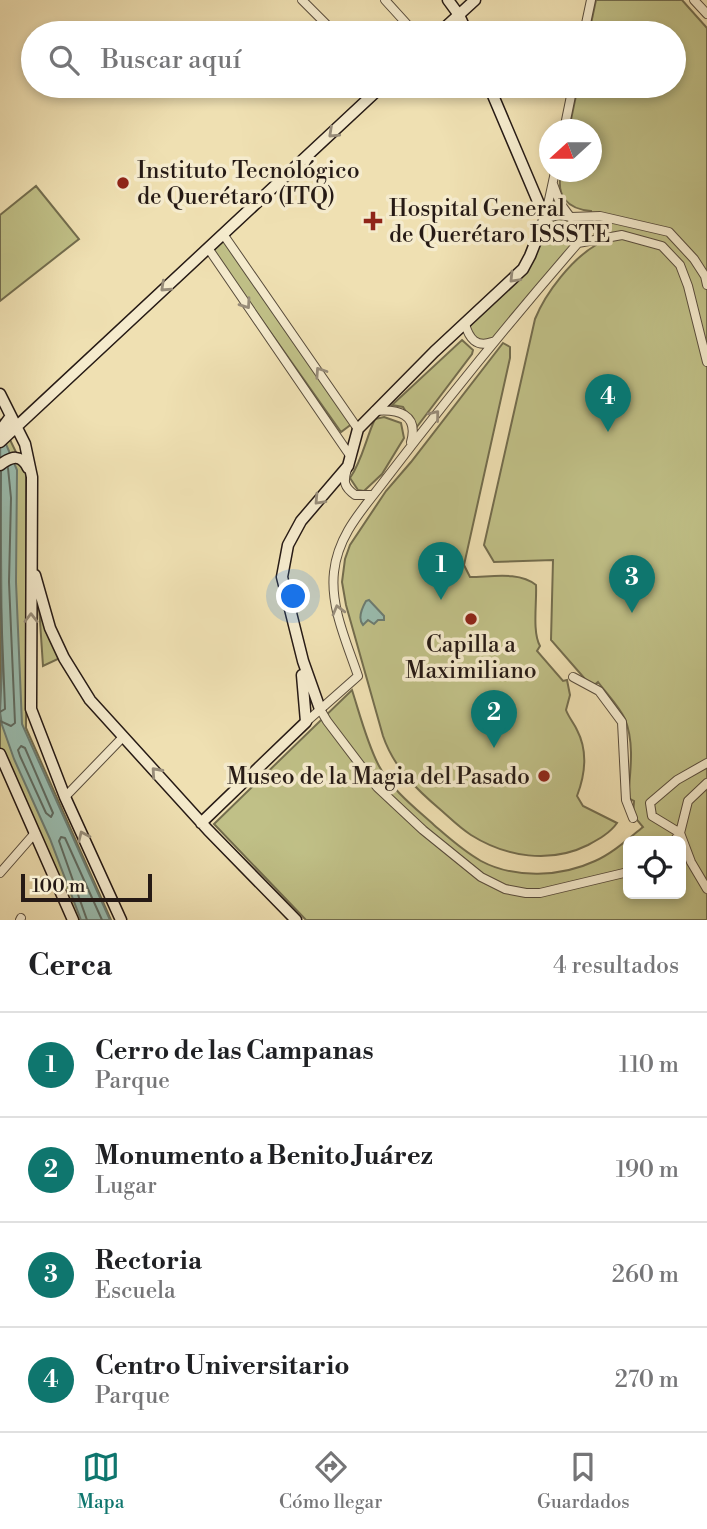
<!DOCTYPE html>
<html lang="es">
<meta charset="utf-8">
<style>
body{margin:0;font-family:"Libre Bodoni",serif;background:#f6f6f6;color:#202124}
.controls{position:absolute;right:21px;bottom:21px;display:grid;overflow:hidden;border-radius:10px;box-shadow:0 4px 10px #0003}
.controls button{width:63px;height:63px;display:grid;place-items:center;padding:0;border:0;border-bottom:2px solid #e0e0e0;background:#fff;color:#202124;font:35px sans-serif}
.compass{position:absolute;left:539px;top:119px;width:63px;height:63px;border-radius:50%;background:#fff;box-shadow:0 4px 10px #0003;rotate:249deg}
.scale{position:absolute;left:21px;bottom:18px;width:131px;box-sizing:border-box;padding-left:7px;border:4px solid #261a15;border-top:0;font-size:19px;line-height:24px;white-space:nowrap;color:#261a15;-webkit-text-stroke:5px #f5ebcd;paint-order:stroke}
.you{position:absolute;left:294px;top:597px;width:24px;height:24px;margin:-18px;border:5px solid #fff;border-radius:50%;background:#1a73e8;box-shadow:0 0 0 10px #1a73e833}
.badge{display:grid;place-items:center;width:46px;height:46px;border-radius:50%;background:#0f766e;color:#fff;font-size:23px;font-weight:700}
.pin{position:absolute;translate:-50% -58px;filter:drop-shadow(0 2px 4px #0008)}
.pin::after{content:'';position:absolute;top:37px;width:24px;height:21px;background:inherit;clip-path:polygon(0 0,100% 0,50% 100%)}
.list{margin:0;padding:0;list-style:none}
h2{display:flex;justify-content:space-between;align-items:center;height:91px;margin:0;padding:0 28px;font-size:30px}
h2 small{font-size:23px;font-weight:400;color:#757577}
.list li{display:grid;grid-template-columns:46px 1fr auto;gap:21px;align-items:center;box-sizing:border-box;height:105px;padding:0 28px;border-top:2px solid #e0e0e0}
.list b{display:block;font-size:26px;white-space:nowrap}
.list p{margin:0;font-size:23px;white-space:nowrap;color:#757577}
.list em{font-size:23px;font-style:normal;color:#757577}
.icon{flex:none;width:38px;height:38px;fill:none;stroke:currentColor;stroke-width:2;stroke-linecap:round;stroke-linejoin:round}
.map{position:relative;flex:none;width:707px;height:920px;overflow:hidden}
.search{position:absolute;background:#fff;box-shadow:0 4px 10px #0003;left:21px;right:21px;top:21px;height:77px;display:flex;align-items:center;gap:18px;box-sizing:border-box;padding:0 24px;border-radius:38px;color:#757577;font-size:26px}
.sheet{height:511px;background:#fff}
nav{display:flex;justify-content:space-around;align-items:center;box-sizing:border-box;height:98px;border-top:2px solid #e0e0e0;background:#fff;font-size:19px;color:#757577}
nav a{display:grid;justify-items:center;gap:4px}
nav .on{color:#0f766e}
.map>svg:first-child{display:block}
.green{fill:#c0c087;stroke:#736d4e;stroke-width:2;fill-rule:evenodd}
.water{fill:#9abdb0;stroke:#6c7c72;stroke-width:2}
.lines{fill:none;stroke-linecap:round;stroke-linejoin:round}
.shore{stroke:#606c62;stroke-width:2}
.street-casing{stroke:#584c3c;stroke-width:10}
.secondary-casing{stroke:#261a15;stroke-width:13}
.street{stroke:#f5ebcd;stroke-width:8}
.secondary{stroke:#f5ebcd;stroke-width:10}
.oneway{stroke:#988d7a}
.poi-dot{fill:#8f2418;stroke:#f5ebcd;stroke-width:2.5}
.labels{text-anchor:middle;stroke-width:7;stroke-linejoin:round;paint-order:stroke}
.poi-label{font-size:23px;fill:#261a15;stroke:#f5ebcd;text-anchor:start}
</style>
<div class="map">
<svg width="707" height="920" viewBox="0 0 707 920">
<rect width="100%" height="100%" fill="#efe0b2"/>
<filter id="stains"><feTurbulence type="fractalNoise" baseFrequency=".00286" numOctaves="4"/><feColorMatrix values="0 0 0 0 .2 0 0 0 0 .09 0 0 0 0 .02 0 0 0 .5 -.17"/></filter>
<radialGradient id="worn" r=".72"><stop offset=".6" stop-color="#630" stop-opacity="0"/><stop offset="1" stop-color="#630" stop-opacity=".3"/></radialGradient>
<path class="green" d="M596 0H682L707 28V920H306L214 824 352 690C360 715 367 743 379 766 392 790 414 807 434 825 449 838 463 851 481 861 515 879 561 877 595 861 613 853 628 839 643 827L633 815 634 801 628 798C630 773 635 744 625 719 619 706 607 694 598 682L592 687 551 640 553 560 494 562 484 545 535 319C546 292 572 259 596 245L591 211C567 209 556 196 561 172H592V130L569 129 578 86H674V33H589ZM628 841H681V894H628Z
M36 186 79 239 0 301V215Z
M571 217 579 229 578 243 494 341 484 345 467 330 485 307 511 283 545 218Z
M223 239 353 423 341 432 211 248Z
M462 340 473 350 472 354 416 428 403 407 392 405Z
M503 343 510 347V358L464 565 470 577C491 577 519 571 536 585 537 602 532 632 540 646L537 651 563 681 567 680 570 695 566 710C569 718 574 723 577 730 588 751 585 775 577 796L583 806 617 823C610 833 599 839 588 845 550 864 506 857 471 835 460 828 451 819 442 811 416 789 394 768 383 736L346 605 342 582 345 559 350 545 386 491 411 462Z
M384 417 401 423 404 438 382 474 364 491 358 490 350 478C362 461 366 438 375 419Z
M0 419 26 473V728L111 920H74L0 749Z
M39 606 60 658 43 666Z"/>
<path class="water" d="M0 430 17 470 16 582 22 724 110 920H81L50 839 14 759 2 725 0 712 2 669Z
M369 600 384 616V620H378L374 624 368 620 363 625C357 618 362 608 366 601Z"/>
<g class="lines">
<path class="shore" d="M0 712 5 709 0 582 1 472
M0 721 11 726 15 723 9 582 11 498 8 468
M21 746 25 748 53 813 51 817 46 813 20 756 18 750Z
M87 920 59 841 61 837 65 838 102 920"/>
<defs>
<path id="street" d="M302 0 335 33
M385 0 415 33
M694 0 707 14
M584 33 591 0
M564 130 573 86
M555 172 545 218 560 215 571 217 600 216 669 232 694 259 705 276 707 285
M223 234 358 429
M578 243 622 235 662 246 680 265 688 286 707 362
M208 248 351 457
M465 324C469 338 476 348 492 342
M375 411C398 409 419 414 411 442
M347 469C343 482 344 487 355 495H373
M573 677 599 691 622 722 626 800 633 818
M320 709 327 721 377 787 423 830 481 877 505 889 526 893H540L628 872
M306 722 358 676C347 643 330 607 334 572 338 534 364 508 385 480 447 399 511 320 578 243L579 229 560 203 553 184
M707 763 677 780 650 803 652 816 680 833 691 862 707 889
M65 797 123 737
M674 841 680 833 688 801 707 783
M0 873 35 833
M20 920 21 918"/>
<path id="secondary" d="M448 0 459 15 467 33
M439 33 475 0
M0 394 25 444 32 477 31 709 65 797 121 920
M0 431 11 416
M0 442 382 86
M0 465C12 456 21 454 28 468
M35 575 50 628 64 658 90 700 208 830 296 920
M320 709 303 661 282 577 288 545 301 521 348 466 358 429 434 352 523 269 530 256 545 218 489 86
M0 754 73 920
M201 823 306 722 302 675"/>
</defs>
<use href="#street" class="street-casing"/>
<use href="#secondary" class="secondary-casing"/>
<use href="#street" class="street"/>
<use href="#secondary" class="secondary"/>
</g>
<defs><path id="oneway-chevron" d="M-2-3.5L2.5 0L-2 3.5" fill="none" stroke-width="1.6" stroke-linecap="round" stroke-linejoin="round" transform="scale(1.75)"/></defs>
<g class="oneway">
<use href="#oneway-chevron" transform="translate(333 133) rotate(137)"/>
<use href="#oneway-chevron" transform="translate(514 278) rotate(134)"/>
<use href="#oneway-chevron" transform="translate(165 287) rotate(137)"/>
<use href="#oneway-chevron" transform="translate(246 304) rotate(55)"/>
<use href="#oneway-chevron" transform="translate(320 372) rotate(-124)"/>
<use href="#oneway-chevron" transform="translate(435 415) rotate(-51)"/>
<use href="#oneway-chevron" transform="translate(319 500) rotate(133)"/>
<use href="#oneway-chevron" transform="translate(338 610) rotate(-105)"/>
<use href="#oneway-chevron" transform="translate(31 618) rotate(-90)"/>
<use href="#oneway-chevron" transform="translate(156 772) rotate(-132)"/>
<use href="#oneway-chevron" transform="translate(83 836) rotate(-114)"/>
</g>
<g class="poi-dot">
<circle cx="123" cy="183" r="7"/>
<path d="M369.5 210.5h7v7h7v7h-7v7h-7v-7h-7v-7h7z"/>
<circle cx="471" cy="619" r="7"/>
<circle cx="544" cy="776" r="7"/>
</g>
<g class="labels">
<g class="poi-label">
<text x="137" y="178">Instituto Tecnológico<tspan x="137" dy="26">de Querétaro (ITQ)</tspan></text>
<text x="389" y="216">Hospital General<tspan x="389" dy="26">de Querétaro ISSSTE</tspan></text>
<text x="471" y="652" text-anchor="middle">Capilla a<tspan x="471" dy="26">Maximiliano</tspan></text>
<text x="530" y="784" text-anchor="end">Museo de la Magia del Pasado</text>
</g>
</g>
<rect width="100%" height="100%" filter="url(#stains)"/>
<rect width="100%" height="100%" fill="url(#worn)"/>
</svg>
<div class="controls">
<button><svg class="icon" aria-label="locate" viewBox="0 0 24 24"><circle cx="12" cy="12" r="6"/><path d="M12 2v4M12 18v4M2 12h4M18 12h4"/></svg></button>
</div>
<svg class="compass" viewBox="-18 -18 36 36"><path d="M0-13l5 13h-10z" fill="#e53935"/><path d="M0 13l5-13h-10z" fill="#757577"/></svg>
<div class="scale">100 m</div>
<div class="you"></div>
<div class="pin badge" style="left:441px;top:600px">1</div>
<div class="pin badge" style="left:494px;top:748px">2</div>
<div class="pin badge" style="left:632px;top:613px">3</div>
<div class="pin badge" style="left:608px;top:432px">4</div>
<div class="search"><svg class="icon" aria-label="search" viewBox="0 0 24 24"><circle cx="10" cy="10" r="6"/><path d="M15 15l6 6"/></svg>Buscar aquí</div>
</div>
<section class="sheet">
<h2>Cerca<small>4 resultados</small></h2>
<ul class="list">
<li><span class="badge">1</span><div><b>Cerro de las Campanas</b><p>Parque</p></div><em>110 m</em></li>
<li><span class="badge">2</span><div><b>Monumento a Benito Juárez</b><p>Lugar</p></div><em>190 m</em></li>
<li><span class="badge">3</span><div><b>Rectoria</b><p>Escuela</p></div><em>260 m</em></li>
<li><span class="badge">4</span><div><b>Centro Universitario</b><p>Parque</p></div><em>270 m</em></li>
</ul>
</section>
<nav>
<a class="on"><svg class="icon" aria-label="map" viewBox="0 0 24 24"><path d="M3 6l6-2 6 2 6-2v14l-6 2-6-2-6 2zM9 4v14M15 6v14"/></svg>Mapa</a>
<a><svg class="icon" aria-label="directions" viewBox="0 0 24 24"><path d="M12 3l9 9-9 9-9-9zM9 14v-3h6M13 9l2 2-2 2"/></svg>Cómo llegar</a>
<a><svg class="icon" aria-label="saved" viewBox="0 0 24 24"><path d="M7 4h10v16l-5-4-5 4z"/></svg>Guardados</a>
</nav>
